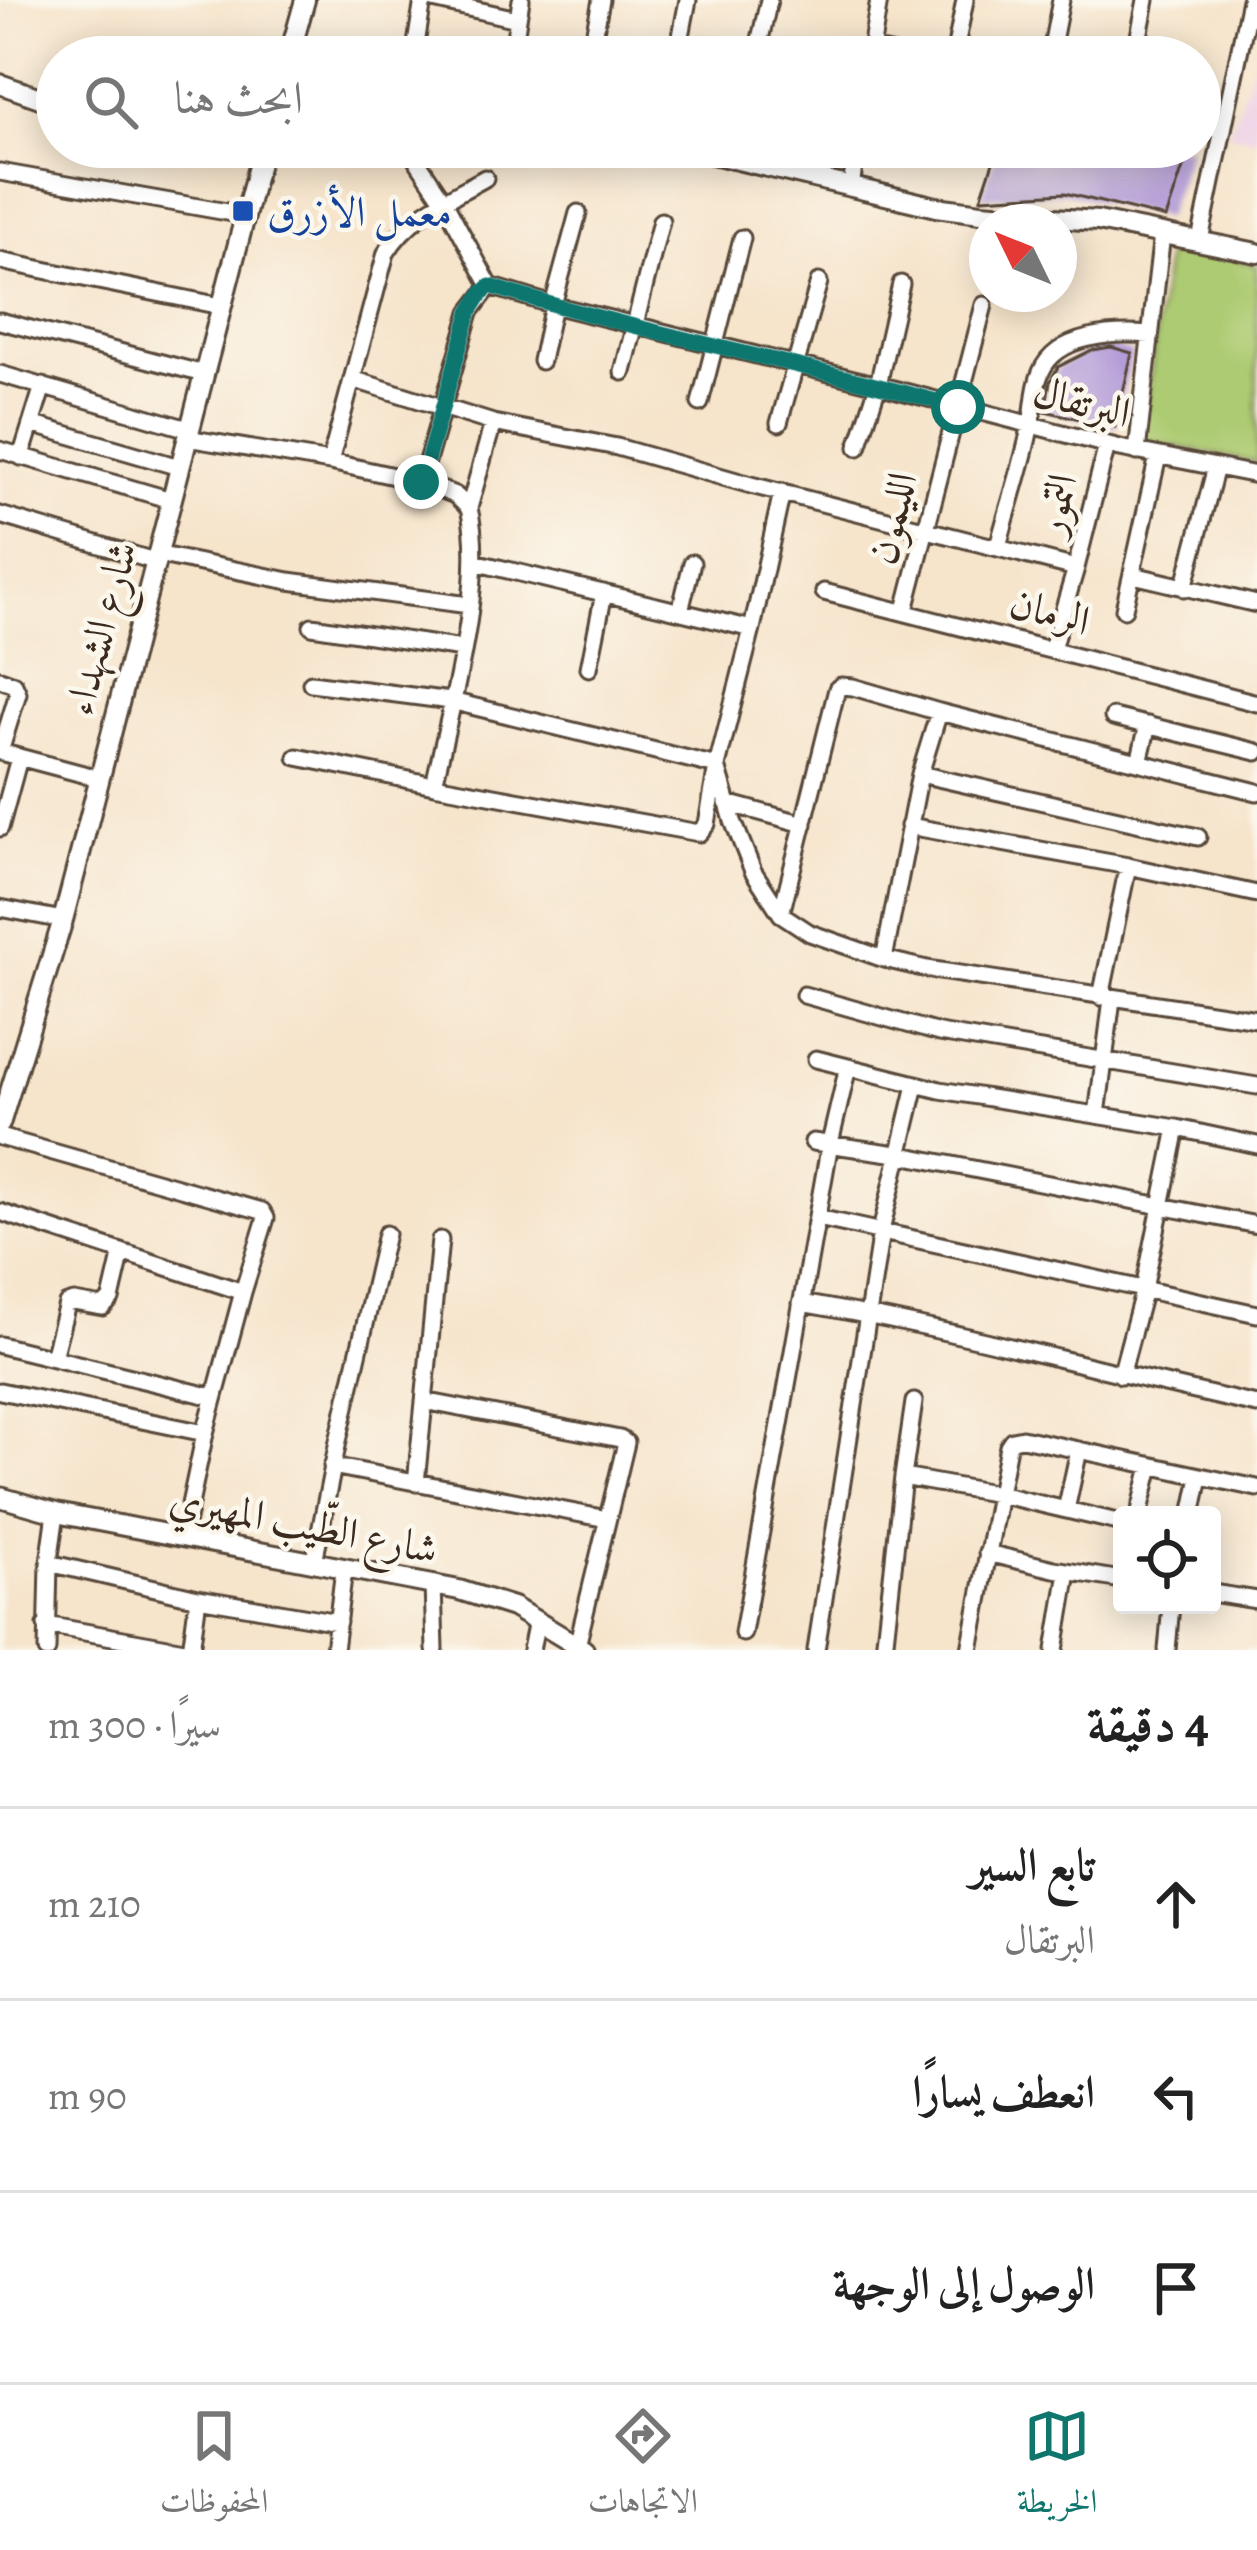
<!DOCTYPE html>
<html lang="ar">
<meta charset="utf-8">
<style>
body{margin:0;font-family:Alegreya,Amiri,serif;background:#f2f2f2;color:#222;direction:rtl}
.controls{position:absolute;right:36px;bottom:36px;display:grid;overflow:hidden;border-radius:12px;box-shadow:0 6px 30px #0003}
.controls button{width:108px;height:108px;display:grid;place-items:center;padding:0;border:0;border-bottom:3px solid #e0e0e0;background:#fff;color:#222;font:60px sans-serif}
.compass{position:absolute;left:969px;top:204px;width:108px;height:108px;border-radius:50%;background:#fff;box-shadow:0 6px 30px #0003;rotate:313deg}
.stop{position:absolute;width:36px;height:36px;margin:-27px;border:9px solid #0f766e;border-radius:50%;background:#fff}
.stop.end{background:#0f766e;border-color:#fff;box-shadow:0 3px 12px #0008}
.list{margin:0;padding:0;list-style:none}
h2{display:flex;justify-content:space-between;align-items:center;height:156px;margin:0;padding:0 48px;font-size:51px}
h2 small{font-size:39px;font-weight:400;color:#767676}
.list li{display:grid;grid-template-columns:78px 1fr auto;gap:36px;align-items:center;box-sizing:border-box;height:192px;padding:0 48px;border-top:3px solid #e0e0e0}
.list b{display:block;font-size:45px;white-space:nowrap}
.list p{margin:0;font-size:39px;white-space:nowrap;color:#767676}
.list em{font-size:39px;font-style:normal;color:#767676}
.icon{flex:none;width:66px;height:66px;fill:none;stroke:currentColor;stroke-width:2;stroke-linecap:round;stroke-linejoin:round}
.map{position:relative;flex:none;width:1257px;height:1650px;overflow:hidden;direction:ltr}
.search{position:absolute;background:#fff;box-shadow:0 6px 30px #0003;left:36px;right:36px;top:36px;height:132px;display:flex;align-items:center;gap:30px;box-sizing:border-box;padding:0 42px;border-radius:66px;color:#767676;font-size:45px}
.sheet{height:732px;background:#fff}
nav{display:flex;justify-content:space-around;align-items:center;box-sizing:border-box;height:168px;border-top:3px solid #e0e0e0;background:#fff;font-size:33px;color:#767676}
nav a{display:grid;justify-items:center;gap:6px}
nav .on{color:#0f766e}
.map>svg:first-child{display:block}
.built{fill:#efd0e7}
.green{fill:#adcb72;stroke:#747a48;stroke-width:3}
.building{fill:#b49cd8}
.lines{fill:none;stroke-linecap:round;stroke-linejoin:round}
.minor-casing{stroke:#574638;stroke-width:21}
.tertiary-casing{stroke:#574638;stroke-width:24}
.minor{stroke:#fff;stroke-width:15}
.tertiary{stroke:#fff;stroke-width:18}
.route{stroke:#0f766e;stroke-width:15}
.transit-dot{fill:#1a4fb4;stroke:#fbf7ec;stroke-width:4.5}
.labels{text-anchor:middle;stroke-width:9;stroke-linejoin:round;paint-order:stroke}
.transit-label{font-size:42px;fill:#164399;stroke:#fbf7ec;text-anchor:start}
.street-label{font-size:42px;fill:#3b2a1e;stroke:#fbf7ec}
</style>
<div class="map">
<svg width="1257" height="1650" viewBox="0 0 1257 1650">
<rect width="100%" height="100%" fill="#fbf7ec"/>
<filter id="ink" filterUnits="userSpaceOnUse"><feTurbulence type="fractalNoise" baseFrequency=".00833" numOctaves="2"/><feDisplacementMap in="SourceGraphic" scale="24" xChannelSelector="R" yChannelSelector="G"/><feConvolveMatrix kernelMatrix="1 2 1 2 8 2 1 2 1" color-interpolation-filters="sRGB"/></filter>
<filter id="wash" filterUnits="userSpaceOnUse"><feTurbulence type="fractalNoise" baseFrequency=".004" numOctaves="4" result="noise"/><feDisplacementMap in="SourceGraphic" scale="48" xChannelSelector="R" yChannelSelector="G"/><feGaussianBlur stdDeviation="2.7" result="paint"/><feColorMatrix in="noise" values="0 0 0 0 0 0 0 0 0 0 0 0 0 0 0 0 0 1.4 0 .05"/><feComposite in="paint" operator="in"/></filter>
<g filter="url(#wash)">
<rect width="100%" height="100%" fill="#f6e4cb"/>
<path class="built" d="M1257 54V139L1229 134Z"/>
<path class="green" d="M1168 240 1257 265V463L1142 440Z"/>
<g id="blocks">
<path class="building" d="M998 147H1190L1166 218 1065 193 981 198Z
M1111 347 1132 353 1115 427 1045 411 1050 382 1058 367 1092 350Z"/>
</g>
</g>
<g filter="url(#ink)">
<use href="#blocks" fill-opacity="0" stroke="#574638" stroke-width="3"/>
<g class="lines">
<defs>
<path id="minor" d="M433 0 517 19
M871 49 909 57
M414 57 423 0
M512 57 521 0
M590 57 601 0
M677 57 688 0
M756 57 769 0
M870 57 879 0
M954 57 965 0
M1050 57 1061 0
M1135 57 1146 0
M1200 125 1223 131
M408 147 444 201 490 286 553 305 878 385 1120 448 1257 475
M0 172 244 215
M851 187 857 147
M1200 240 1250 0
M0 261 221 306
M0 321 204 374
M541 361 553 305 578 213
M623 372 661 221
M0 374 188 429
M352 379 493 423 617 447 751 485 1076 568
M700 403 742 238
M779 423 819 282
M31 424 179 467
M187 438 330 462 421 482 455 495 469 508C487 583 450 709 434 785
M858 447 878 385 901 284
M0 450 171 500
M1137 452 1162 234
M21 457 43 386
M330 462 386 253C409 215 448 199 485 178
M421 482 470 312 490 286
M469 508 493 423
M0 515 154 561
M998 547C1008 507 1022 468 1030 428 1035 409 1033 390 1041 372 1057 334 1115 332 1150 335
M156 554 289 581 469 605
M474 562 752 629
M1133 575 1257 604
M1184 588 1216 467
M824 592 1257 703
M1124 609 1158 456
M905 610 984 305
M680 611 692 563
M312 626 462 649
M1052 649 1076 568 1107 445
M589 668 604 593
M0 679 14 684 18 693 0 752 98 778
M311 683 451 701 717 766 733 821 753 871 781 914 810 933 884 959 927 969 1257 1019
M1113 717 1257 752
M297 757 434 785 699 833 707 824 717 766 752 629 782 492
M1139 762 1148 725
M920 774 1198 837
M727 803 804 824
M909 826 1128 866 1257 894
M0 828 19 758
M0 908 63 920
M781 914 837 689 841 686 853 687 939 712 1257 792
M884 959 920 774 939 712
M804 995 939 1033 1257 1086
M1101 997 1128 866
M816 1059 940 1090 1177 1128 1257 1145
M1097 1115 1112 999
M0 1137 262 1211 266 1218 243 1292
M813 1142 897 1154 1257 1225
M0 1212 243 1292 205 1433 0 1391
M818 1218 1257 1314
M801 1303C954 1329 1105 1372 1257 1405
M0 1345 213 1397
M53 1357 67 1304 74 1302 103 1307 111 1299 122 1252
M1121 1375 1144 1289 1177 1128
M424 1401 620 1439 626 1443 577 1646
M332 1466 607 1519
M903 1477 998 1494 1122 1523
M416 1483 440 1240
M1066 1510 1079 1450
M1139 1515 1151 1466
M1192 1515 1200 1477
M183 1538 205 1433
M987 1553 1054 1569 1122 1580
M314 1562 338 1441 386 1234
M49 1563 198 1598
M433 1584 435 1650
M1212 1593 1257 1600
M46 1625 184 1650
M743 1633 830 1143 848 1067
M47 1650 49 1563 56 1513
M191 1650 198 1598 338 1622
M334 1650 344 1569
M531 1650 537 1620
M816 1650 881 1231 916 1085
M884 1650 903 1477 914 1402
M970 1650 1008 1446 1012 1440 1022 1438 1257 1488
M1055 1650 1068 1572
M1167 1650 1171 1605"/>
<path id="tertiary" d="M289 57 305 0
M0 84 57 104
M683 147 936 207 981 213 1098 221 1257 253
M0 1124 63 920 263 147
M0 1497 56 1513 459 1590 513 1607 584 1650"/>
</defs>
<use href="#minor" class="minor-casing"/>
<use href="#tertiary" class="tertiary-casing"/>
<use href="#minor" class="minor"/>
<use href="#tertiary" class="tertiary"/>
</g>
</g>
<g class="lines" filter="url(#ink)">
<path class="route" d="M421 482 470 312 482 293 490 286C644 334 803 363 958 407"/>
</g>
<rect class="transit-dot" x="231" y="199" width="24" height="24" rx="6"/>
<g class="labels">
<g class="transit-label">
<text x="267" y="226">معمل الأزرق</text>
</g>
<g class="street-label">
<text transform="translate(1082 401) rotate(14)" y="15">البرتقال</text>
<text transform="translate(1055 504) rotate(-76)" y="15">التمور</text>
<text transform="translate(891 518) rotate(-76)" y="15">الليمون</text>
<text transform="translate(1050 611) rotate(15)" y="15">الرمان</text>
<text transform="translate(100 628) rotate(-75)" y="15">شارع الشهداء</text>
<text transform="translate(304 1523) rotate(11)" y="15">شارع الطّيب المهيري</text>
</g>
</g>
</svg>
<div class="controls">
<button><svg class="icon" aria-label="locate" viewBox="0 0 24 24"><circle cx="12" cy="12" r="6"/><path d="M12 2v4M12 18v4M2 12h4M18 12h4"/></svg></button>
</div>
<svg class="compass" viewBox="-18 -18 36 36"><path d="M0-13l5 13h-10z" fill="#e53935"/><path d="M0 13l5-13h-10z" fill="#767676"/></svg>
<div class="stop" style="left:958px;top:407px"></div>
<div class="stop end" style="left:421px;top:482px"></div>
<div class="search"><svg class="icon" aria-label="search" viewBox="0 0 24 24"><circle cx="10" cy="10" r="6"/><path d="M15 15l6 6"/></svg>ابحث هنا</div>
</div>
<section class="sheet">
<h2>4 دقيقة<small>سيرًا · 300 m</small></h2>
<ul class="list">
<li><svg class="icon" aria-label="ahead" viewBox="0 0 24 24"><path d="M12 20V5M6 11l6-6 6 6"/></svg><div><b>تابع السير</b><p>البرتقال</p></div><em>210 m</em></li>
<li><svg class="icon" aria-label="left" viewBox="0 0 24 24"><path d="M17 20v-9H6M10 6l-5 5 5 5"/></svg><div><b>انعطف يسارًا</b></div><em>90 m</em></li>
<li><svg class="icon" aria-label="arrive" viewBox="0 0 24 24"><path d="M6 21V4h12l-3 4 3 4H6"/></svg><div><b>الوصول إلى الوجهة</b></div></li>
</ul>
</section>
<nav>
<a class="on"><svg class="icon" aria-label="map" viewBox="0 0 24 24"><path d="M3 6l6-2 6 2 6-2v14l-6 2-6-2-6 2zM9 4v14M15 6v14"/></svg>الخريطة</a>
<a><svg class="icon" aria-label="directions" viewBox="0 0 24 24"><path d="M12 3l9 9-9 9-9-9zM9 14v-3h6M13 9l2 2-2 2"/></svg>الاتجاهات</a>
<a><svg class="icon" aria-label="saved" viewBox="0 0 24 24"><path d="M7 4h10v16l-5-4-5 4z"/></svg>المحفوظات</a>
</nav>
